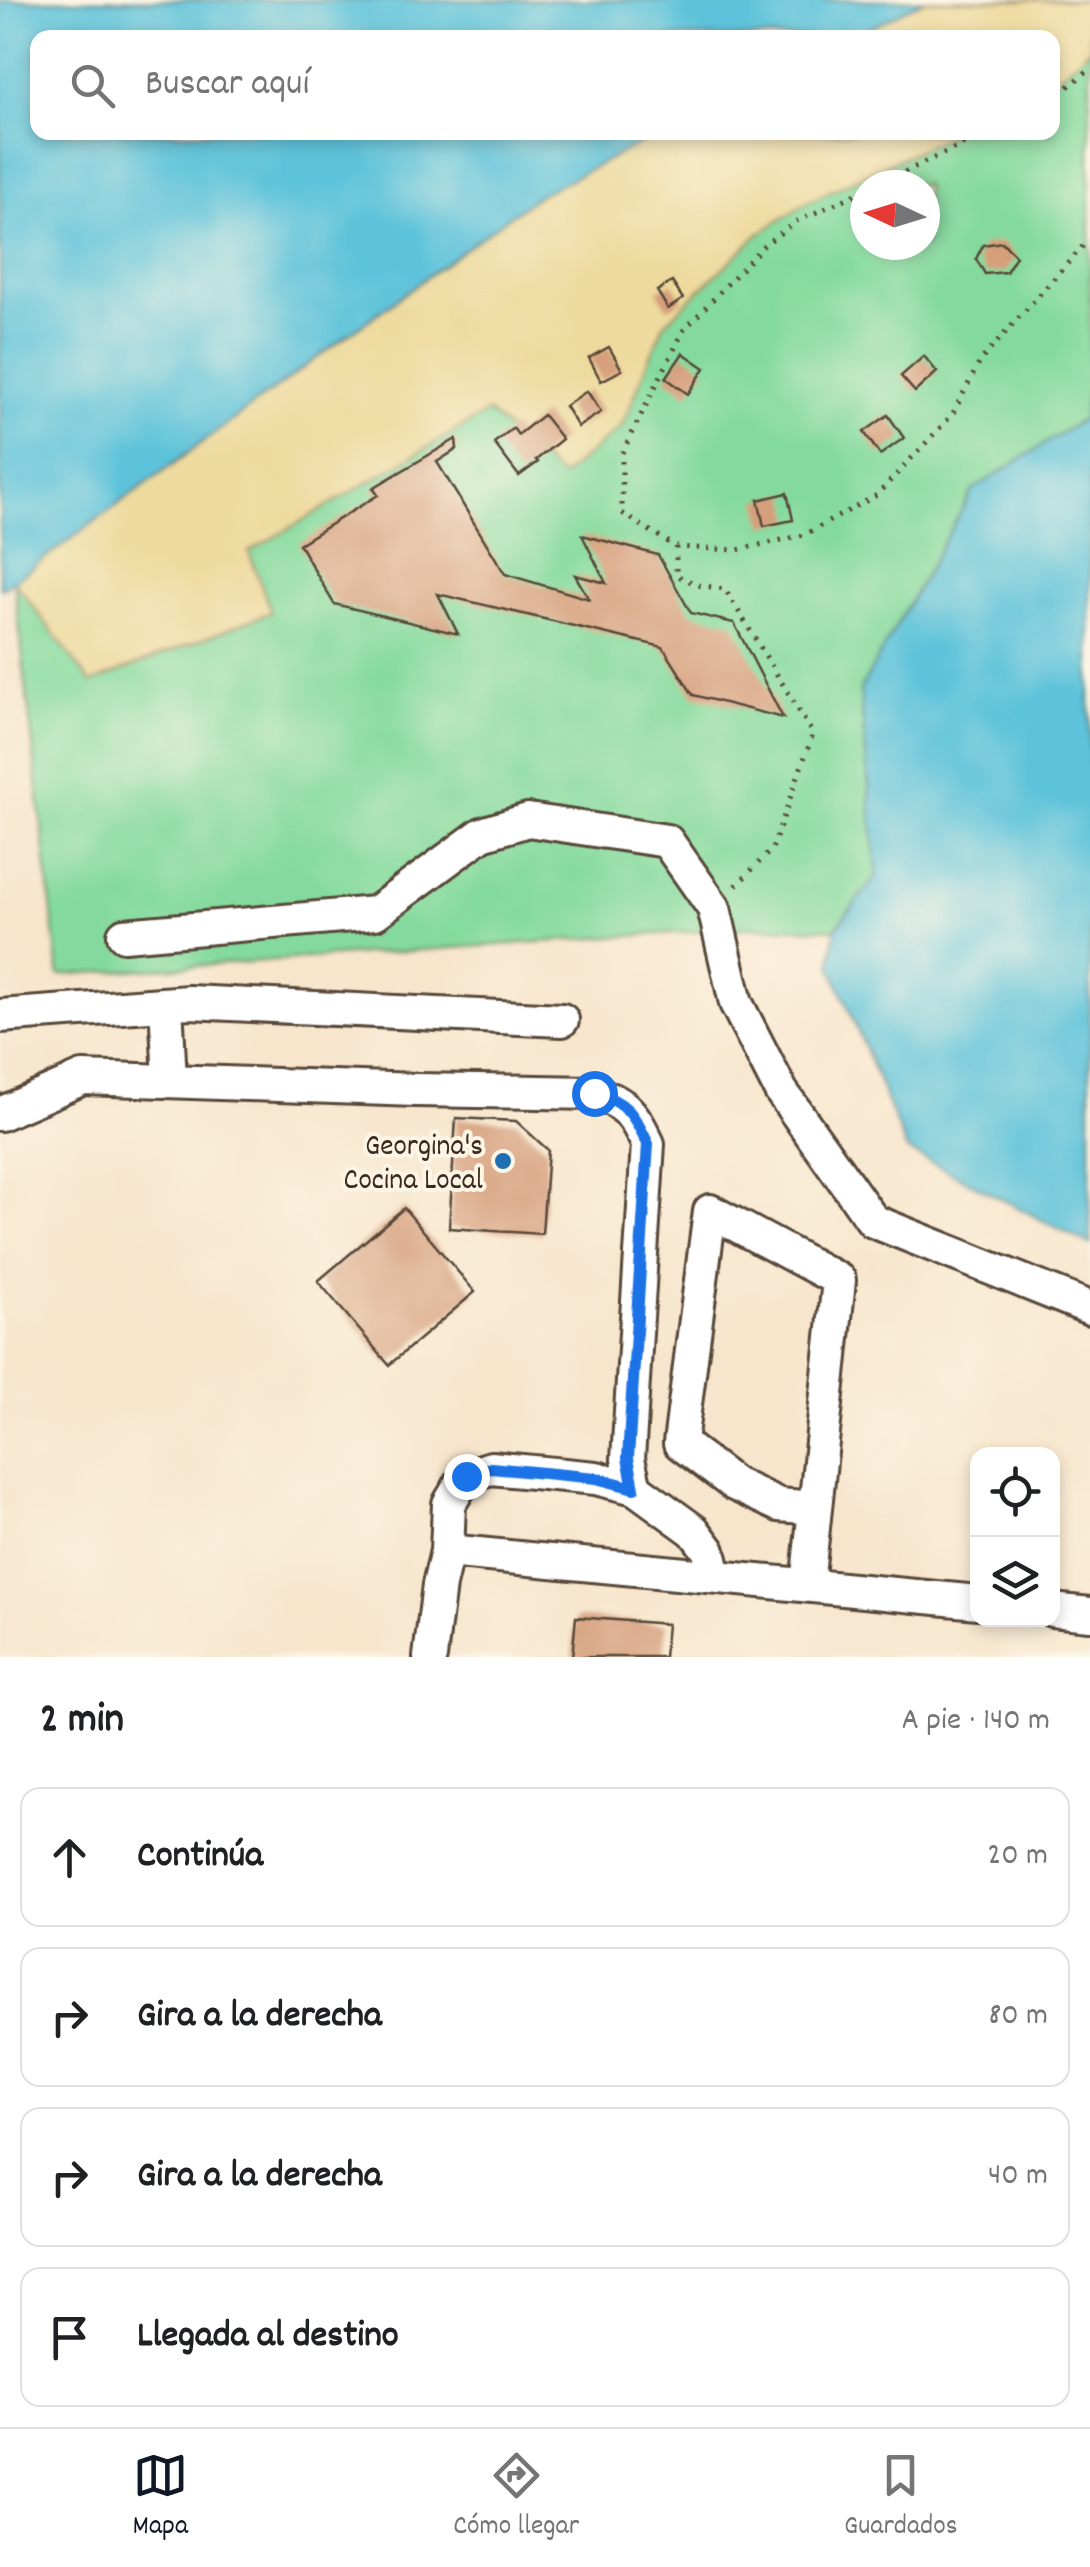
<!DOCTYPE html>
<html lang="es">
<meta charset="utf-8">
<style>
body{margin:0;font-family:Dekko,sans-serif;background:#f6f6f6;color:#202124}
.controls{position:absolute;right:30px;bottom:30px;display:grid;overflow:hidden;border-radius:20px;box-shadow:0 5px 15px #0003}
.controls button{width:90px;height:90px;display:grid;place-items:center;padding:0;border:0;border-bottom:2px solid #e0e0e0;background:#fff;color:#202124;font:50px sans-serif}
.compass{position:absolute;left:850px;top:170px;width:90px;height:90px;border-radius:50%;background:#fff;box-shadow:0 5px 15px #0003;rotate:274deg}
.stop{position:absolute;width:30px;height:30px;margin:-22px;border:8px solid #1a73e8;border-radius:50%;background:#fff}
.stop.end{background:#1a73e8;border-color:#fff;box-shadow:0 2px 10px #0008}
.list{margin:0;padding:0;list-style:none}
h2{display:flex;justify-content:space-between;align-items:center;height:130px;margin:0;padding:0 40px;font-size:42px}
h2 small{font-size:32px;font-weight:400;color:#757577}
.list li{display:grid;grid-template-columns:65px 1fr auto;gap:30px;align-items:center;box-sizing:border-box;height:140px;margin:0 20px 20px;padding:0 20px;border:2px solid #e0e0e0;border-radius:20px}
.list b{display:block;font-size:38px;white-space:nowrap}
.list em{font-size:32px;font-style:normal;color:#757577}
.icon{flex:none;width:55px;height:55px;fill:none;stroke:currentColor;stroke-width:2;stroke-linecap:round;stroke-linejoin:round}
.map{position:relative;flex:none;width:1090px;height:1657px;overflow:hidden}
.search{position:absolute;background:#fff;box-shadow:0 5px 15px #0003;left:30px;right:30px;top:30px;height:110px;display:flex;align-items:center;gap:25px;box-sizing:border-box;padding:0 35px;border-radius:20px;color:#757577;font-size:38px}
.sheet{height:770px;background:#fff}
nav{display:flex;justify-content:space-around;align-items:center;box-sizing:border-box;height:140px;border-top:2px solid #e0e0e0;background:#fff;font-size:28px;color:#757577}
nav a{display:grid;justify-items:center;gap:5px}
nav .on{color:#111827}
.map>svg:first-child{display:block}
.green{fill:#84da9e;stroke:#60825e;stroke-width:2.5;fill-rule:evenodd}
.sand{fill:#eeda9e;stroke:#94825e;stroke-width:2.5}
.water{fill:#5dc3da;stroke:#4c767c;stroke-width:2.5}
.building{fill:#d69f7b}
.lines{fill:none;stroke-linecap:round;stroke-linejoin:round}
.minor-casing{stroke:#574638;stroke-width:38}
.path{stroke:#574638;stroke-width:5;stroke-dasharray:2.5 8;stroke-linecap:butt}
.minor{stroke:#fff;stroke-width:32}
.route{stroke:#1a73e8;stroke-width:12}
.poi-dot{fill:#1f6fb2;stroke:#fcf5e5;stroke-width:4}
.labels{text-anchor:middle;stroke-width:8;stroke-linejoin:round;paint-order:stroke}
.poi-label{font-size:30px;fill:#3b2a1e;stroke:#fcf5e5;text-anchor:end}
</style>
<div class="map">
<svg width="1090" height="1657" viewBox="0 0 1090 1657">
<rect width="100%" height="100%" fill="#fcf5e5"/>
<filter id="ink" filterUnits="userSpaceOnUse"><feTurbulence type="fractalNoise" baseFrequency=".01" numOctaves="2"/><feDisplacementMap in="SourceGraphic" scale="20" xChannelSelector="R" yChannelSelector="G"/><feConvolveMatrix kernelMatrix="1 2 1 2 8 2 1 2 1" color-interpolation-filters="sRGB"/></filter>
<filter id="wash" filterUnits="userSpaceOnUse"><feTurbulence type="fractalNoise" baseFrequency=".0048" numOctaves="4" result="noise"/><feDisplacementMap in="SourceGraphic" scale="40" xChannelSelector="R" yChannelSelector="G"/><feGaussianBlur stdDeviation="2.25" result="paint"/><feColorMatrix in="noise" values="0 0 0 0 0 0 0 0 0 0 0 0 0 0 0 0 0 1.4 0 .05"/><feComposite in="paint" operator="in"/></filter>
<g filter="url(#wash)">
<rect width="100%" height="100%" fill="#f7e5cc"/>
<path class="green" d="M924 0H1090V373L1083 419 973 490 860 690 877 875 835 929 759 927 59 975 14 581 538 195 662 133 1052 132V38L850 37ZM865 185H925V245H865Z"/>
<path class="sand" d="M924 0H1090V48L1053 81 1052 38H850Z
M662 133H954L807 202 760 233 664 324 622 426 561 477 488 412 249 552 271 612 91 683 14 581 538 195Z"/>
<path class="water" d="M0 0H924L850 38H38V132L662 133 538 195 14 581 0 589Z
M1090 373V1245L907 1150 831 966 835 929 877 875 860 690 973 490 1083 419Z"/>
<g id="blocks">
<path class="building" d="M1002 242 1016 256 1006 272 985 274 976 259 983 245Z
M672 282 683 299 668 309 657 291Z
M609 347 622 370 601 381 589 358Z
M683 353 705 368 688 394 666 378Z
M924 356 937 372 915 392 901 376Z
M587 391 601 412 578 427 565 406Z
M543 415 562 439 536 460 538 462 519 476 494 443 513 428 518 435Z
M888 415 904 438 880 455 864 432Z
M456 439 457 449 437 462 505 574 589 599 575 575 606 583 582 535 658 555 691 613 734 623 783 718 693 695 663 647 438 594 458 634 334 604 299 544 378 495 373 488Z
M787 493 793 520 764 526 758 500Z
M456 1118 516 1121 548 1150 542 1234 449 1228Z
M404 1208 475 1292 389 1365 318 1281Z
M576 1617 667 1624 664 1657H572Z"/>
</g>
</g>
<g filter="url(#ink)">
<use href="#blocks" fill-opacity="0" stroke="#574638" stroke-width="2.5"/>
<g class="lines">
<defs>
<path id="minor" d="M124 935 375 913 482 834 528 820 667 841 714 908 736 1003 781 1091 873 1221 1090 1308
M166 1004 170 1080
M0 1016 189 1002 562 1020
M0 1114 83 1078 416 1090 594 1093C627 1102 634 1115 648 1144L628 1459 635 1488 694 1531 709 1551 715 1576
M447 1551 449 1504 466 1476 491 1468 596 1478 635 1488
M807 1585 839 1280 710 1211 680 1443 734 1484 779 1505 815 1508
M1052 1610 1090 1614
M430 1657 439 1585 447 1551 978 1602"/>
</defs>
<use href="#minor" class="minor-casing"/>
<path class="path" d="M1052 100 1090 69
M876 185 990 132
M865 190 795 222 763 246 684 330 622 453V513L676 547 737 550 804 535 877 495 952 415 981 360 1083 246 1090 242
M676 547V575L698 585 725 589 813 734 772 849 733 889"/>
<use href="#minor" class="minor"/>
</g>
</g>
<g class="lines" filter="url(#ink)">
<path class="route" d="M466 1476 491 1468 596 1478 634 1488 628 1458 648 1144C634 1115 627 1101 594 1093"/>
</g>
<circle class="poi-dot" cx="503" cy="1161" r="10"/>
<g class="labels">
<g class="poi-label">
<text x="483" y="1154">Georgina's<tspan x="483" dy="34">Cocina Local</tspan></text>
</g>
</g>
</svg>
<div class="controls">
<button><svg class="icon" aria-label="locate" viewBox="0 0 24 24"><circle cx="12" cy="12" r="6"/><path d="M12 2v4M12 18v4M2 12h4M18 12h4"/></svg></button>
<button><svg class="icon" aria-label="layers" viewBox="0 0 24 24"><path d="M12 4l9 5-9 5-9-5zM3 14l9 5 9-5"/></svg></button>
</div>
<svg class="compass" viewBox="-18 -18 36 36"><path d="M0-13l5 13h-10z" fill="#e53935"/><path d="M0 13l5-13h-10z" fill="#757577"/></svg>
<div class="stop" style="left:594px;top:1093px"></div>
<div class="stop end" style="left:466px;top:1476px"></div>
<div class="search"><svg class="icon" aria-label="search" viewBox="0 0 24 24"><circle cx="10" cy="10" r="6"/><path d="M15 15l6 6"/></svg>Buscar aquí</div>
</div>
<section class="sheet">
<h2>2 min<small>A pie · 140 m</small></h2>
<ul class="list">
<li><svg class="icon" aria-label="ahead" viewBox="0 0 24 24"><path d="M12 20V5M6 11l6-6 6 6"/></svg><div><b>Continúa</b></div><em>20 m</em></li>
<li><svg class="icon" aria-label="right" viewBox="0 0 24 24"><path d="M7 20v-9h11M14 6l5 5-5 5"/></svg><div><b>Gira a la derecha</b></div><em>80 m</em></li>
<li><svg class="icon" aria-label="right" viewBox="0 0 24 24"><path d="M7 20v-9h11M14 6l5 5-5 5"/></svg><div><b>Gira a la derecha</b></div><em>40 m</em></li>
<li><svg class="icon" aria-label="arrive" viewBox="0 0 24 24"><path d="M6 21V4h12l-3 4 3 4H6"/></svg><div><b>Llegada al destino</b></div></li>
</ul>
</section>
<nav>
<a class="on"><svg class="icon" aria-label="map" viewBox="0 0 24 24"><path d="M3 6l6-2 6 2 6-2v14l-6 2-6-2-6 2zM9 4v14M15 6v14"/></svg>Mapa</a>
<a><svg class="icon" aria-label="directions" viewBox="0 0 24 24"><path d="M12 3l9 9-9 9-9-9zM9 14v-3h6M13 9l2 2-2 2"/></svg>Cómo llegar</a>
<a><svg class="icon" aria-label="saved" viewBox="0 0 24 24"><path d="M7 4h10v16l-5-4-5 4z"/></svg>Guardados</a>
</nav>
